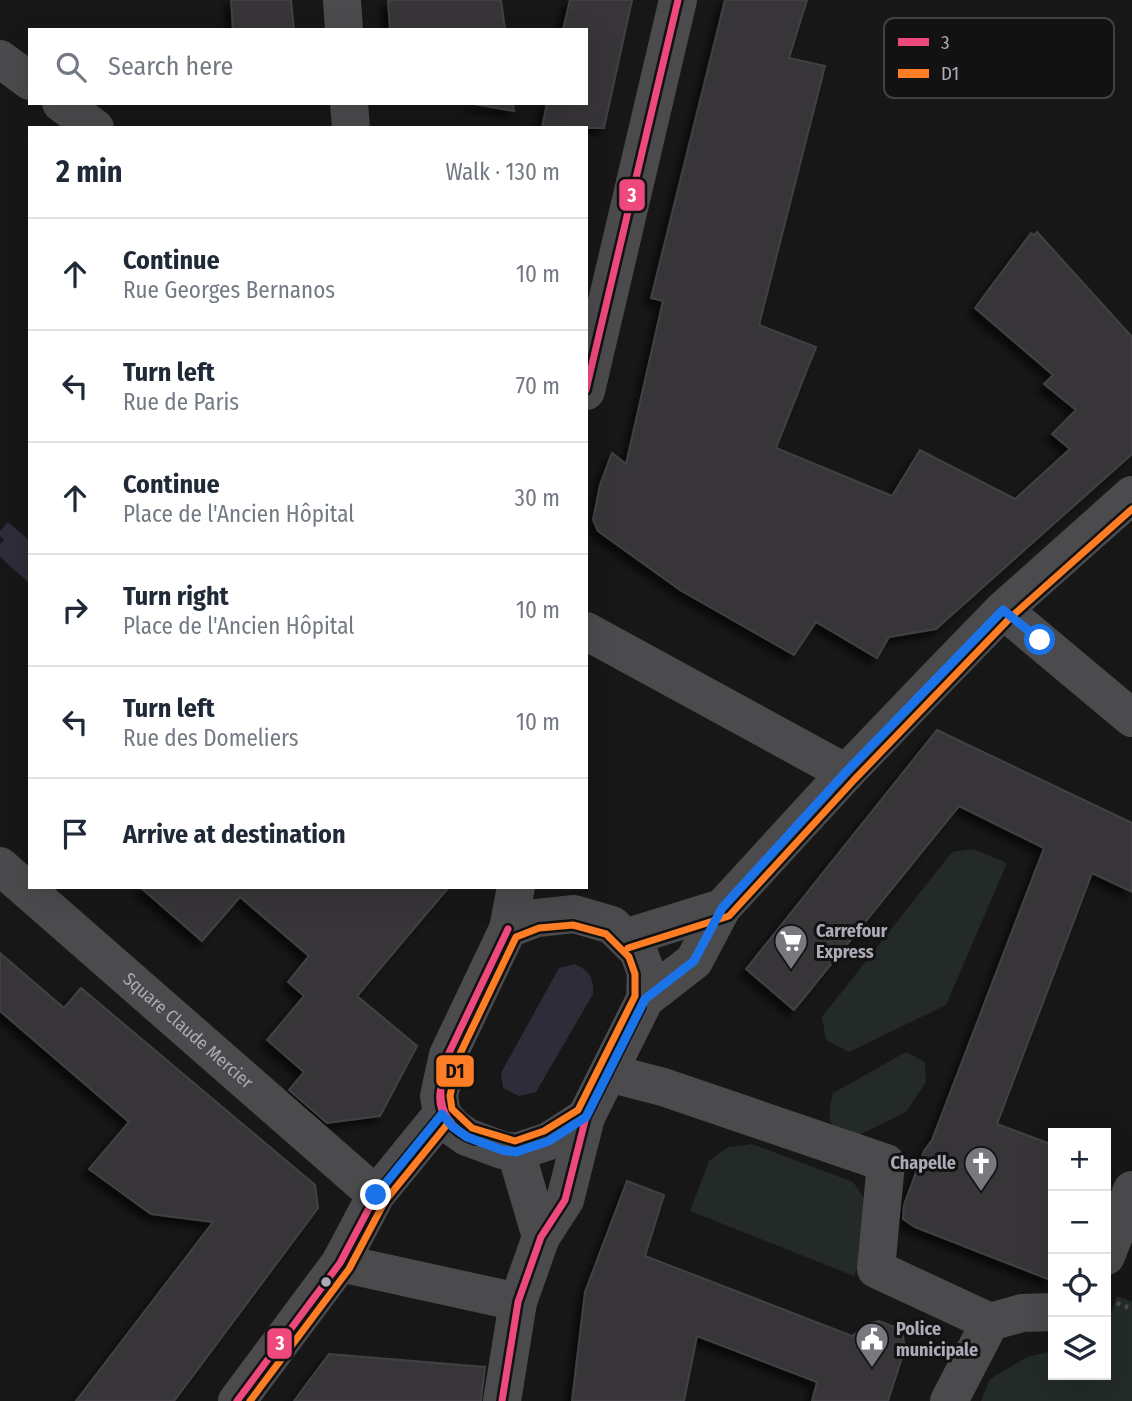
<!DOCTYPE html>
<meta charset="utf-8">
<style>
body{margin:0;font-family:"Fira Sans Condensed",sans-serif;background:#f6f6f7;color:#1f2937}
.controls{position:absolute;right:21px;bottom:21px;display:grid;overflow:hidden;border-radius:0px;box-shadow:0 7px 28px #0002}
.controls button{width:63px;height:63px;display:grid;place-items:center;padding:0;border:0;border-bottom:2px solid #e0e1e3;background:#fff;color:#1f2937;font:35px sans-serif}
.stop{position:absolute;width:21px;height:21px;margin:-16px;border:5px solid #1a73e8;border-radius:50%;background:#fff}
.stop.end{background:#1a73e8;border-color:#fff;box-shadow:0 2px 7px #0008}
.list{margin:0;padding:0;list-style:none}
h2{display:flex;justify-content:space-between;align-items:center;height:91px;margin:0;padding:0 28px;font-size:30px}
h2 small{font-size:23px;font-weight:400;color:#747a83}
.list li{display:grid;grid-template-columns:46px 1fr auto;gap:21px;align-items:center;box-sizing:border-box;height:112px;padding:0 28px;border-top:2px solid #e0e1e3}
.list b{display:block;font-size:26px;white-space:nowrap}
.list p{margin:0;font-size:23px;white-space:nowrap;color:#747a83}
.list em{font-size:23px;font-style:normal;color:#747a83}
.icon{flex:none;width:38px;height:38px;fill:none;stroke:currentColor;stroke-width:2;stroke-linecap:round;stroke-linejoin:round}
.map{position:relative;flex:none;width:1132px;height:1401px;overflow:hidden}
.search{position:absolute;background:#fff;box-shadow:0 7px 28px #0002;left:28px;top:28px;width:560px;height:77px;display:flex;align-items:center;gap:18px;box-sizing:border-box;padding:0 24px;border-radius:0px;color:#747a83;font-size:26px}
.panel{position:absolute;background:#fff;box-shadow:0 7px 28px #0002;left:28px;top:126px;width:560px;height:763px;border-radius:0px}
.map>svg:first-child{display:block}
.green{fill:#232a28}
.water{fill:#2d2c38}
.building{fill:#373638;stroke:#424044;stroke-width:2;filter:url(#shadow)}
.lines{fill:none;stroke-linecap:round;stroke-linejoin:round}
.path{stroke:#4c4b4e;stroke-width:4.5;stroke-dasharray:3.5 5;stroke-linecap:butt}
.minor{stroke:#4b4a4d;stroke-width:38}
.bus-1-casing{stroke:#131213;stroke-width:12}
.bus-2-casing{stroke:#131213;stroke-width:12}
.bus-1{stroke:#ee497c;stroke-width:7}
.bus-2{stroke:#ff7d24;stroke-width:7}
.route{stroke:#1a73e8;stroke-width:9}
.bus-dot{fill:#aeaab7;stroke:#131213;stroke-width:2.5}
.labels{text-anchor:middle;stroke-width:6;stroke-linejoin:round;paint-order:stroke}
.poi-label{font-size:18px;font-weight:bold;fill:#aeaab7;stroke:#131213;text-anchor:start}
.street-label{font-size:18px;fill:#aeaab7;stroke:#131213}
.key{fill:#131213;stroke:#424044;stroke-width:2}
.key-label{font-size:19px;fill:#aeaab7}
.line-badge{stroke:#131213;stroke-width:2.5}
.badge-label{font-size:19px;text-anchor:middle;font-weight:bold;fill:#fff}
.pale-badge-label{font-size:19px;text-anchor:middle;font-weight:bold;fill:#111}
</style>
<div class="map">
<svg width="1132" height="1401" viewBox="0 0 1132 1401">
<defs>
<filter id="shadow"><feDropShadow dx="-6" dy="6" stdDeviation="3.5" flood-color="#0009"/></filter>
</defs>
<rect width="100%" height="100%" fill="#181718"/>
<path class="green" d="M973 849 1007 863 946 1005 849 1052 826 1040 822 1017 952 852Z
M906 1052 925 1062 926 1082 906 1112 853 1138C826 1126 827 1120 833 1093Z
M752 1144 853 1182 869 1205 871 1232 854 1276 690 1211 709 1161 728 1147Z
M1117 1296 1132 1302V1401H981L990 1379 1027 1357 1053 1351V1375H1106V1328Z"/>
<path class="water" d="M8 522 30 541V584L0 557V544L4 540 0 536V531Z
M575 964C589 971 594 977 593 994L536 1092 519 1096 503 1088 501 1073 559 968Z"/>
<path class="building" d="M231 0H291L294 30H233Z
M388 0H501L505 30H390Z
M570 0H632L604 128H542L547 103H586V30H563Z
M725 0H807L789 58 825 66 759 325 816 347 776 448 892 496 920 450 1015 499 1070 449 1052 434 1076 410 1044 384 1053 375 975 308 1031 233 1034 235 1037 232 1132 337V454L936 629 889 637 877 658 816 622 794 655 680 590 598 531 593 520 600 485 612 453 626 464 663 301 651 298Z
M468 103H513L514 111Z
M937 730 1132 823V892L1092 873 997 1124 1053 1145V1281L915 1227 903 1219 904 1205 924 1151 932 1140 1044 848 959 806 794 1010 746 969Z
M140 887H449L357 996 417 1046 380 1116 327 1123 289 1090 304 1072 267 1040 304 996 288 982 309 956 240 897 202 941Z
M0 953 64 1008 81 988 315 1185 318 1208 174 1401H76L213 1222 151 1214 89 1169 129 1122 0 1011Z
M627 1181 664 1195 645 1256 852 1336 871 1323 879 1321 897 1328 903 1336 905 1348 888 1401H812L817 1382 697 1336 684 1401H572L585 1292Z
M329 1354 485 1367 481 1401H294Z"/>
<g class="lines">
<path class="path" d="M1117 1303 1132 1309"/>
<g class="minor">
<path d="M342 0 344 30"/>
<path d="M0 59 30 81"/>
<path d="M61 103 95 128"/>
<path d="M349 103 351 128"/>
<path d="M586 391 678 0"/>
<path d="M1003 610 1132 718"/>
<path d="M586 631 846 773"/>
<path id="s1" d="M0 866 376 1195"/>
<path d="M574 914 612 925 638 951 646 972 645 999 586 1117 549 1141 516 1152 502 1150 467 1137 453 1127 442 1114 439 1096 448 1055 508 929 537 918Z"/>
<path d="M508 929 516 887"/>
<path d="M625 938 722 908"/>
<path d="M645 999 694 961 722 908 846 773 939 676 1003 610 1132 495"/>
<path d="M609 1073 663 1087 886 1163 876 1269 990 1322"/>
<path d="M516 1152 541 1237"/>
<path d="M1106 1256 1132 1190"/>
<path d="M340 1263 518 1302"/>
<path d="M237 1401 340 1263 376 1195 442 1114"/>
<path d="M502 1401 518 1302 541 1237 565 1200 586 1117"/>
<path d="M949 1401 990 1322 1022 1313 1053 1312"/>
</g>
<defs>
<path id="bus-1" d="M586 390 678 0
M448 1055 508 929
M441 1087C439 1114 452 1129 475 1140
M441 1087C435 1113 452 1132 475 1140
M586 1117 641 1007
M586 1117 641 1007
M237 1401 340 1263 376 1195 442 1114
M502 1401 518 1302 541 1237 565 1200 586 1117"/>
<path id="bus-2" d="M573 925 606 934 629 957 635 974V996L578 1110 544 1131 515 1141 472 1128 452 1109 450 1096 458 1058 516 937 539 928Z
M628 948 729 916 854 780 1010 618 1132 509
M250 1401 349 1269 385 1201 450 1121"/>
</defs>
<use href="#bus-1" class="bus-1-casing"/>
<use href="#bus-2" class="bus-2-casing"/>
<use href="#bus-1" class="bus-1"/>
<use href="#bus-2" class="bus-2"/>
</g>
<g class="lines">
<path class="route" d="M376 1195 442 1114 453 1127 467 1137 502 1150 516 1152 549 1141 586 1117 645 999 694 961 722 908 845 773 1003 610 1040 640"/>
</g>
<defs>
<symbol id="supermarket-pin" viewBox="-11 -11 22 30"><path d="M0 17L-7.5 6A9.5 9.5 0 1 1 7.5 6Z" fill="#7a777f" stroke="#131213"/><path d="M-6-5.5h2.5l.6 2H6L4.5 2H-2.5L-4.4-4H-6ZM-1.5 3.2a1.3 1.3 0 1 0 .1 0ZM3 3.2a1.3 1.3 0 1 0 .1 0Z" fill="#fff"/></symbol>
<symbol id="church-pin" viewBox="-11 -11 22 30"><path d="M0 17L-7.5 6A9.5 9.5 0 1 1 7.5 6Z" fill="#7a777f" stroke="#131213"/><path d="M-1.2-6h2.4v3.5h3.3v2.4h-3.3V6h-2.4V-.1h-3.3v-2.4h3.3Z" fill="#fff"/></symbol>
<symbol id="civic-pin" viewBox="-11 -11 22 30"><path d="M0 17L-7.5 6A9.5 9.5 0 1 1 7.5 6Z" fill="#7a777f" stroke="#131213"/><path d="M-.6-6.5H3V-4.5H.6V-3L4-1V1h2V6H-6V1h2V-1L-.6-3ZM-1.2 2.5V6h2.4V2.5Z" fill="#fff"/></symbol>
</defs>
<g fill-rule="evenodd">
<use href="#supermarket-pin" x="772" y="922" width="38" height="52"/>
<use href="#church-pin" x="962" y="1144" width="38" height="52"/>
<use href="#civic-pin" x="853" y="1320" width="38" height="52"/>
</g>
<circle class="bus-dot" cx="326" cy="1282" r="6"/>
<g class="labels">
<g class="poi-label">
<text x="816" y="937">Carrefour<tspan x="816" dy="21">Express</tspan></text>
<text x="956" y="1169" text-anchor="end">Chapelle</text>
<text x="896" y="1335">Police<tspan x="896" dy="21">municipale</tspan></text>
</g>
<g class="street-label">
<text dy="6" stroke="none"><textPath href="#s1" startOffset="250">Square Claude Mercier</textPath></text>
</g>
</g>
<rect x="884" y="18" width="230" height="80" rx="10" class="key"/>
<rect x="898" y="38" width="31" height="8" fill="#ee497c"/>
<rect x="898" y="69" width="31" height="9" fill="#ff7d24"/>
<g class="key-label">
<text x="941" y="49">3</text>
<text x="941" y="80">D1</text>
</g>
<g class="line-badge">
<rect x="618" y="178" width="28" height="34" rx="7" fill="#ee497c"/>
<rect x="435" y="1054" width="40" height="34" rx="7" fill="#ff7d24"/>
<rect x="266" y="1327" width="27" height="33" rx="7" fill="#ee497c"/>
</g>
<g class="badge-label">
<text x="632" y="202">3</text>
<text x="280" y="1350">3</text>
</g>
<g class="pale-badge-label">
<text x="455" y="1078">D1</text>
</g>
</svg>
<div class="controls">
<button>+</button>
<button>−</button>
<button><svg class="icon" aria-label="locate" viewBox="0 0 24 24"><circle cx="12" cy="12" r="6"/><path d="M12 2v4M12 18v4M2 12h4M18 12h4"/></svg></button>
<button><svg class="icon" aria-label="layers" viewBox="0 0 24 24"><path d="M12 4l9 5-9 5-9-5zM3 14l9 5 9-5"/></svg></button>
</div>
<div class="stop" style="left:1040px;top:640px"></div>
<div class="stop end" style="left:376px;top:1195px"></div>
<div class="search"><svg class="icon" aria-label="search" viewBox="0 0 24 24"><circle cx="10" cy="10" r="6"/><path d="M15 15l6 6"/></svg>Search here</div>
<section class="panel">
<h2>2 min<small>Walk · 130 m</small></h2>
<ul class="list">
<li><svg class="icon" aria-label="ahead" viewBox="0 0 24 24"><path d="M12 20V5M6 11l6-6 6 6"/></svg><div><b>Continue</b><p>Rue Georges Bernanos</p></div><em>10 m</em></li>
<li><svg class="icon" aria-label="left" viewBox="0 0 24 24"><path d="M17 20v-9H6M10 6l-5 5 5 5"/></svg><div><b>Turn left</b><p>Rue de Paris</p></div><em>70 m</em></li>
<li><svg class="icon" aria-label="ahead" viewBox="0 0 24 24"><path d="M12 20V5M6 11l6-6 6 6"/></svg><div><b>Continue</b><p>Place de l'Ancien Hôpital</p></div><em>30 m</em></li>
<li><svg class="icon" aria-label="right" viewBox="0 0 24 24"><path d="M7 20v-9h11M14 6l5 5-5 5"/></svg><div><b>Turn right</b><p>Place de l'Ancien Hôpital</p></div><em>10 m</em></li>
<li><svg class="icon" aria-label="left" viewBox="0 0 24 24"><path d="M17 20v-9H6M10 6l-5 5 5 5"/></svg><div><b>Turn left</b><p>Rue des Domeliers</p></div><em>10 m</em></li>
<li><svg class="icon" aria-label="arrive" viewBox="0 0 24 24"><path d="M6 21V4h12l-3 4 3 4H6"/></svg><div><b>Arrive at destination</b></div></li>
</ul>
</section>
</div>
